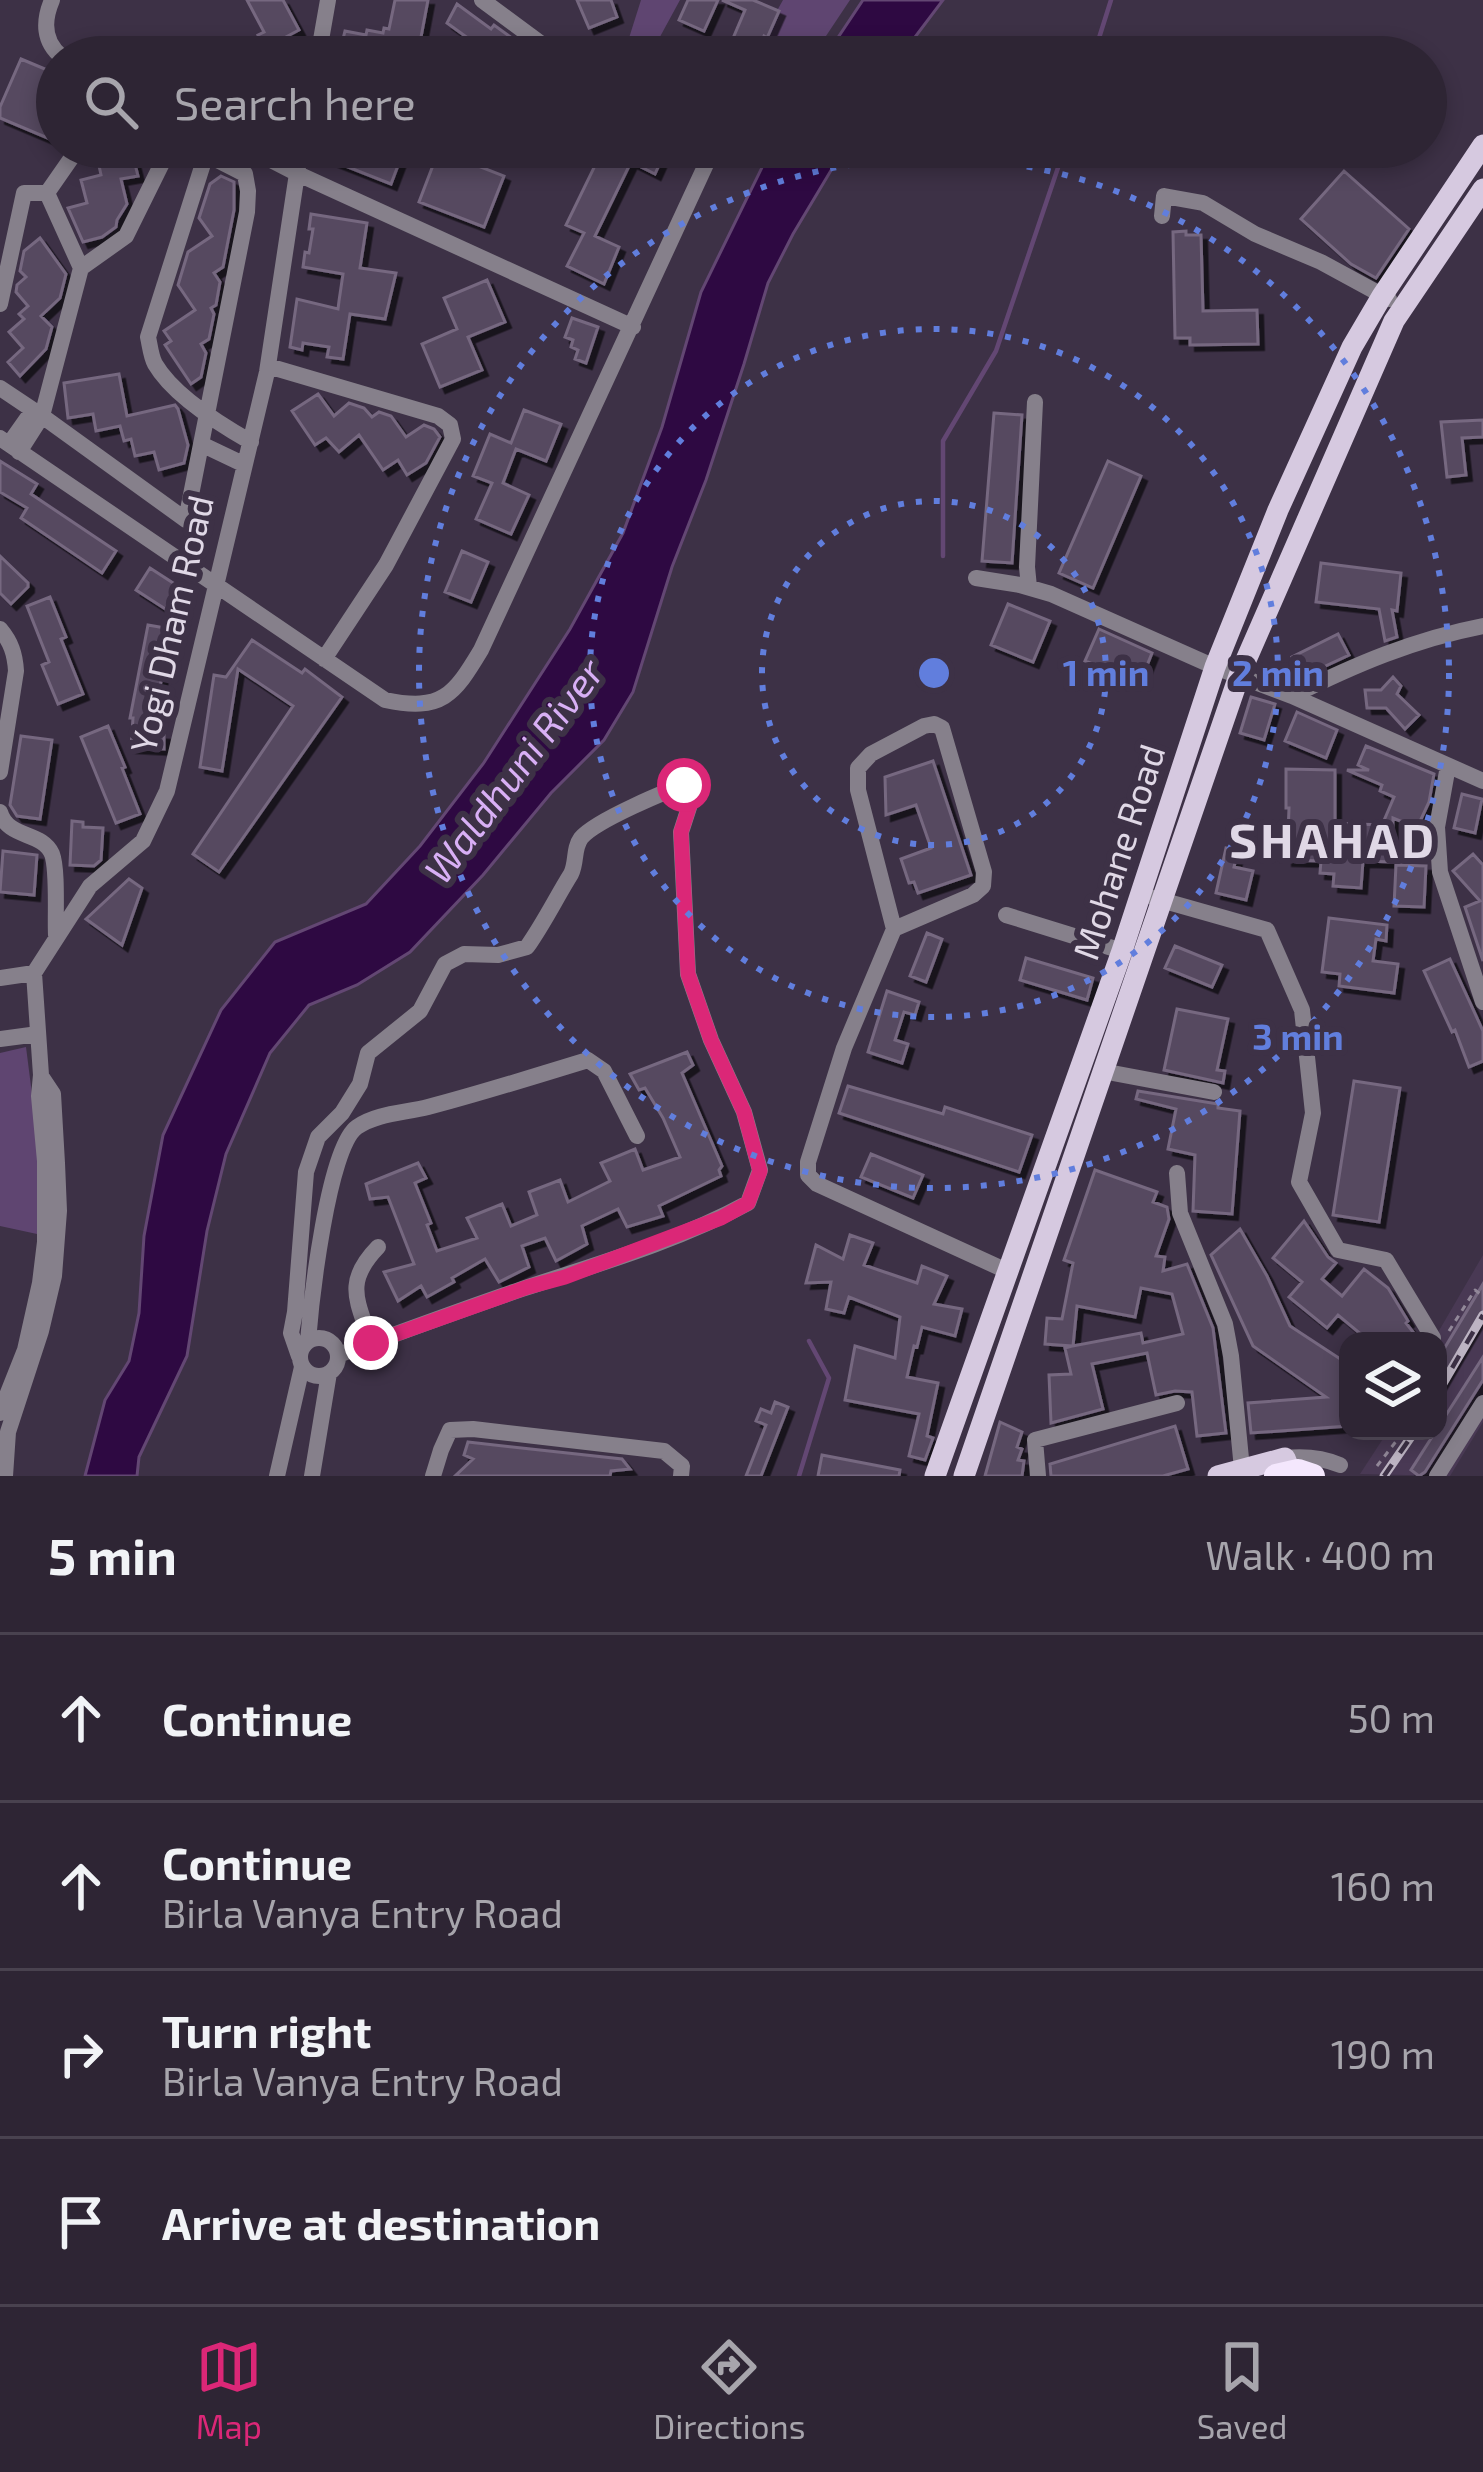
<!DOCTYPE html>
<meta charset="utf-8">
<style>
body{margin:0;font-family:"Exo 2",sans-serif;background:#3a3140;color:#f1f3f6}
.controls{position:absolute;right:36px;bottom:36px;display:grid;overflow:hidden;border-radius:24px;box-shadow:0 6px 18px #0003}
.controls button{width:108px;height:108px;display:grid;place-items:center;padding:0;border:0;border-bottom:3px solid #49424f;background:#2e2534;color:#f1f3f6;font:60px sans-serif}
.stop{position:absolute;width:36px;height:36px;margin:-27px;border:9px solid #db2777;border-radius:50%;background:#fff}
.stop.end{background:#db2777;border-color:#fff;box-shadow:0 3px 12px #0008}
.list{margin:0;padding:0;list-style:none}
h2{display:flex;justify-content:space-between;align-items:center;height:156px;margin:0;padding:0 48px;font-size:51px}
h2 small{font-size:39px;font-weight:400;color:#a7a5ac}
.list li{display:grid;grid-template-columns:78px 1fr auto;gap:36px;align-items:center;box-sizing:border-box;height:168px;padding:0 48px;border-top:3px solid #49424f}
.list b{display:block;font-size:45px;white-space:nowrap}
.list p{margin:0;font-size:39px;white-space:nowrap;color:#a7a5ac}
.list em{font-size:39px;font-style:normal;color:#a7a5ac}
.icon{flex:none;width:66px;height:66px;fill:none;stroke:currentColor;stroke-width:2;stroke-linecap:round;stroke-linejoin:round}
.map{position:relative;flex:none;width:1483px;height:1476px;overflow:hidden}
.search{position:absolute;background:#2e2534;box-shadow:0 6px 18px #0003;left:36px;right:36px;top:36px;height:132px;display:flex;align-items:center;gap:30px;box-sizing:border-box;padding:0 42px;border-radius:66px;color:#a7a5ac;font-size:45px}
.sheet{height:828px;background:#2e2534}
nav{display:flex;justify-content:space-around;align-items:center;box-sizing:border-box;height:168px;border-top:3px solid #49424f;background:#2e2534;font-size:33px;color:#a7a5ac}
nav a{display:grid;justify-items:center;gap:6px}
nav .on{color:#db2777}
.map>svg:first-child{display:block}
.built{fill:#493954}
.green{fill:#5f4571}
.water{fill:#2e0942;stroke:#634773;stroke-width:3}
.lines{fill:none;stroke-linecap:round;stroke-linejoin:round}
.stream{stroke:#634773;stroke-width:4.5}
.building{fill:#574a60;stroke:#766880;stroke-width:3;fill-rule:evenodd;filter:url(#shadow)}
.path{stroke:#928899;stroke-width:3;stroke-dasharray:6 6;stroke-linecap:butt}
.minor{stroke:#86808b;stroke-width:16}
.major{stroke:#d6c9e0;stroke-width:21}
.highway{stroke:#f4e7fd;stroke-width:24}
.rail-casing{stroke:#bdb4c3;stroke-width:9}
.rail{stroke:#3d3146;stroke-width:4.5;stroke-dasharray:14;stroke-linecap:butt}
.route{stroke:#db2777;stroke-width:15}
.ring{fill:none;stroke:#617edd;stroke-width:6;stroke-dasharray:6 12}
.labels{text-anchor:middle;stroke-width:12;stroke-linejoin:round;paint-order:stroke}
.street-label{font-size:36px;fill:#e0d8e6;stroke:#3d3146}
.water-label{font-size:39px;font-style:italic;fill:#d8aff5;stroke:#3d3146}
.district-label{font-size:48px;font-weight:bold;letter-spacing:3px;fill:#e0d8e6;stroke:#3d3146}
.centre{fill:#617edd;stroke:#3d3146;stroke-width:6}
.ring-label{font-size:36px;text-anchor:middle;font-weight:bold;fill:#617edd;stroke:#3d3146;stroke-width:12;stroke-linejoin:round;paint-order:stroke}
</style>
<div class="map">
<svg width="1483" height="1476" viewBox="0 0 1483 1476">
<defs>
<filter id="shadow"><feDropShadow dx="5.5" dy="5.5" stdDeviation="0" flood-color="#0009"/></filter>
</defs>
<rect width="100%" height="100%" fill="#3d3146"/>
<path class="built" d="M1483 1255V1422L1450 1476 1360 1474 1388 1431H1438V1341H1433Z"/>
<path class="green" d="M641 0H680L649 57H623Z
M783 0H850L812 57H751Z
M26 1047 40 1157 37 1234 0 1226V1053Z"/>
<path class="water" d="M863 0H943L900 57H825Z
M772 147H845L793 234 768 283 744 364 706 480 672 567 633 692 604 740 551 793 483 875 410 952 357 985 309 1005 270 1053 226 1154 207 1231 187 1356 139 1457 137 1476H85L105 1400 129 1361 139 1313 144 1236 163 1135 221 1010 275 942 366 904 420 846 483 764 570 629 623 533 662 427 701 292Z"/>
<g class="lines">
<path class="stream" d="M1093 57 1111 0
M943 556V441L996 351 1065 147
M799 1476 829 1378 809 1341"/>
</g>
<path class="building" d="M247 0H283L299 30 269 46 275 57H256L252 48 263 43 258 35 264 32Z
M395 0H428L418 53 384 46 382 53 377 52 376 57H347L349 48 341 47 345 31 366 35 367 30 383 33 384 28 389 29Z
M577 0H611L617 17 589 28Z
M688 0H718L704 31 679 20Z
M722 0H753L779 11 767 38 764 36 756 54 731 43 745 10Z
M457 4 491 29 494 25 512 38 509 42 531 57H494L447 23Z
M21 59 57 74V142L0 118V107Z
M95 147H143L146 156 134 160 138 176 121 179 127 204 117 220 116 227 102 237 83 242 68 208 87 203 81 180 101 175Z
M336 147H405L391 184 330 160Z
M440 147H465L460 159 504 176 484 227 419 202Z
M604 147 624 154 627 147H667L655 174 631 162 595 236 619 247 604 284 567 266 584 233 566 225Z
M1344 171 1409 229 1376 278 1351 264 1301 219Z
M221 176 234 182V210L223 267 214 273 220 282 216 305 211 308 214 314 209 339 201 344 206 353 201 377 191 384 165 345 171 341 164 331 195 310 178 285 188 252 212 236 199 218 210 184Z
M311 214 367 223 360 268 396 273 385 319 350 314 343 359 327 357 329 347 303 343 302 350 290 347 297 299 338 309 339 301 343 274 303 267 305 252 309 253 313 229H309Z
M1186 231V235H1201L1203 311 1257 310 1258 344 1190 345V338H1175L1173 232Z
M40 238 66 274 60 298 41 316 52 327 46 349 20 376 8 362 23 348 9 332 24 319 19 314 28 306 16 292 17 285 26 277 20 271 24 251Z
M487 280 505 322 468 337 482 370 440 387 422 344 457 329 444 298Z
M572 318 598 327 586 363 575 359 578 350 571 347 573 340 565 337Z
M119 374 127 416 175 405 178 409 188 445 184 463 159 470 154 452 135 456 131 439 124 441 120 426 96 431 93 414 68 418 64 383Z
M318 394 334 416 349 403 364 408 372 417 379 412 391 416 406 437 424 425 434 429 440 437 426 463 407 475 398 460 383 470 359 435 339 452 326 438 315 445 292 411Z
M524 410 561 424 546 461 516 449 503 483 529 495 511 534 476 519 492 483 473 476 490 434 511 443Z
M994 413 1022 415 1012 563 982 561Z
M1483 420V437L1462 438 1466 475 1447 477 1441 422Z
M0 461 37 484 31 494 116 551 102 573 21 518 27 508 0 492Z
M1108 461 1141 476 1093 588 1059 573Z
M462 551 488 562 471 602 445 592Z
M0 556 28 583V587L11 604 0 593Z
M1321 563 1401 573 1397 611 1392 610 1397 637 1385 641 1379 609 1316 602Z
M150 568 187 592 173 614 136 590Z
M50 597 66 637 61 639 83 694 58 704 42 665 49 662 27 606Z
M1008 604 1050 621 1033 662 991 645Z
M148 625 171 629 151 734 164 735V749L131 747 133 718H130Z
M1099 629 1152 653 1140 683 1085 661Z
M1338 634 1349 655 1302 677 1292 657Z
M252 640 302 673 305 669 342 697 219 872 193 854 293 706 238 669 222 771 200 767 214 675 226 677Z
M1393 677 1401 686 1397 694 1419 715 1405 729 1386 708H1367L1365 690H1381Z
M1251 697 1275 704 1264 740 1240 733Z
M1297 712 1337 730 1326 758 1285 741Z
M108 726 125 767 122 768 140 814 116 823 81 737Z
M21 736 52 740 40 819 17 816 10 805Z
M1366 746 1434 774 1429 802 1417 828 1393 818 1392 862 1363 861 1361 888 1333 886 1334 874 1320 873 1321 861 1287 860 1289 808H1286V769L1335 770V823L1382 825 1394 797 1380 791 1382 785 1347 770H1369L1358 765Z
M933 761 971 875 918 893 914 882 909 883 901 859 931 848 916 805 886 815 885 777Z
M1462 794 1482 799 1475 833 1454 828Z
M72 821 83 822V827L103 828 101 860 94 866 70 865Z
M1226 848 1238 851 1234 867 1253 871 1246 900 1216 893Z
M3 851 37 855 34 895 0 892Z
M1473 854 1483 865V961L1465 907 1480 901 1453 871Z
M1396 865 1426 866 1424 907 1394 906Z
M129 879 142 888 122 945 86 919Z
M1329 918 1387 925 1386 941 1376 939 1373 961 1398 964 1394 993 1339 986 1340 974 1322 972Z
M927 933 942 939 926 982 910 976Z
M1175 946 1222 965 1212 987 1165 968Z
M1026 958 1093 978 1087 1000 1020 980Z
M1450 959 1483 1031V1061L1469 1067 1455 1030 1452 1032 1424 971Z
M887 991 919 1002 915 1015 904 1012 895 1040 908 1044 902 1063 868 1052Z
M1177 1009 1228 1019 1217 1070 1225 1071 1223 1083 1164 1070Z
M687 1052 693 1065 682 1073 722 1166 719 1170 721 1176 659 1206 663 1216 627 1227 618 1209 582 1226 587 1244 556 1261 545 1238 522 1246 529 1267 499 1282 485 1259 452 1278 454 1282 427 1297 421 1286 398 1301 384 1272 414 1264 388 1197 370 1199 366 1184 418 1163 426 1178 415 1183 431 1223 427 1225 437 1251 477 1238 467 1218 502 1204 511 1226 537 1215 529 1192 560 1180 568 1202 610 1181 601 1163 635 1149 643 1170 680 1157 663 1118 645 1088 639 1090 630 1074Z
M1354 1081 1400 1088 1379 1222 1333 1215Z
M848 1086 943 1114 945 1107 1032 1135 1019 1172 839 1113Z
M1138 1091 1218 1104V1108L1240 1111 1232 1214 1193 1211 1195 1155 1168 1149 1176 1109 1136 1099Z
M871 1154 923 1175 913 1198 861 1177Z
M1095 1170 1157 1192 1153 1202 1167 1207 1169 1219 1156 1256 1165 1257 1163 1271 1187 1264 1213 1328 1226 1433 1197 1436 1192 1392 1175 1391 1156 1395 1147 1353 1092 1364 1103 1409 1051 1423 1049 1375 1071 1374 1065 1348 1072 1346 1045 1344 1047 1318 1062 1319 1073 1263 1064 1260ZM1141 1288 1172 1294 1183 1334 1143 1343 1141 1333 1073 1346 1077 1306 1135 1317Z
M1304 1221 1328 1257 1336 1263 1322 1279 1342 1296 1364 1269 1388 1288 1408 1321 1406 1323 1420 1341H1369L1338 1315 1327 1328 1289 1297 1302 1282 1273 1258Z
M1240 1229 1267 1276 1290 1326 1348 1364V1426L1251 1433 1248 1403 1326 1397 1253 1346 1211 1255Z
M850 1235 873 1243 864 1265 917 1283 922 1266 947 1276 934 1304 962 1309 955 1336 922 1327 917 1347 914 1346 907 1377 938 1383 927 1436 933 1438 925 1460 909 1456 919 1414 845 1400 855 1346 895 1358 900 1317 849 1297 844 1313 826 1309 831 1282 806 1283 816 1245 843 1259Z
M1483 1284V1311L1438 1388V1359Z
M1483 1357V1380L1425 1472 1419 1476 1411 1470Z
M775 1402 788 1407 761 1476H746L766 1425 756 1421 761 1409 771 1413Z
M1000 1422 1022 1432 1017 1447 1022 1449 1018 1460 1024 1461 1022 1476H985Z
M1175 1426 1188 1469 1163 1476H1051L1050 1464Z
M468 1442 622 1459 630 1469 611 1471 610 1476H455L473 1459 464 1455Z
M822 1455 900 1470 899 1476H818Z"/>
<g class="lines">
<path class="path" d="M1449 1331 1475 1290 1483 1296
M1377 1466 1404 1431"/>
<path class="minor" d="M52 0C43 21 43 42 62 57
M482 0 559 57
M318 57 328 0
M170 147 126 236 81 268 42 416 186 520 247 212 248 191 245 174 192 147
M246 147 296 173 633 327
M208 148 148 337C150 346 151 357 155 364 173 395 221 425 251 442
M47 193 79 147
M1162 216 1164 196 1203 203 1255 234 1321 262 1389 299
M0 304 24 193H47L81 268
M268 366 438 416 450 425 453 439 386 565 324 659
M0 388 42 416 19 452
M0 438 385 700C442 712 454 695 481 650L714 147
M9 444 33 410
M201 444 243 464
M976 578 1020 585 1051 594 1215 667 1292 696 1483 781
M1029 587 1027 567 1035 402
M0 629C11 642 15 654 16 671L0 772
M1292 696C1354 665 1415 639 1483 626
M1448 766 1437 827 1440 872 1483 1002
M0 812C8 839 42 831 52 854 58 870 55 916 56 935
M1154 898 1267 930 1302 1010 1313 1113 1299 1182 1338 1250 1386 1260 1433 1338
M1006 915 1122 951
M894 929 858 790V768L871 754 924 726 934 724 942 728 984 872 983 886 973 895 894 929 844 1048 808 1162V1175L817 1184 1007 1271
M0 978 34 973
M0 1039 38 1034
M1102 1071 1214 1092
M1177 1173 1180 1213 1225 1324 1231 1356 1242 1469
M300 1357a19 19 0 1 1 38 0a19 19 0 1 1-38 0Z
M308 1341C311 1302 328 1147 357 1127 377 1113 405 1113 428 1107 482 1093 535 1076 588 1060L604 1071 637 1136
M371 1343C358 1301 343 1283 378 1247
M299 1356 291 1333 295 1312 306 1172 318 1137 342 1113 360 1084 368 1053 420 1011 445 964 464 954 498 955 527 947C544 923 556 898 571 874 577 862 573 849 581 838 595 821 669 789 692 783L694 792 681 832 688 974 711 1040 744 1112 760 1170 748 1203C678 1241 598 1264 522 1289 460 1310 399 1333 338 1355
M0 1413 25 1350 40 1283 45 1242V1161L39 1096 41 1075 34 973 90 886 143 841 167 791 267 372 301 147
M1285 1458C1304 1456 1321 1457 1340 1465
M5 1476 8 1432 41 1331 54 1276 59 1211 57 1163 53 1094 41 1076
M277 1476 302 1367
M312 1476 329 1373
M433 1476 441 1450 450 1430 473 1429 664 1451 682 1466 681 1476
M1038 1476 1035 1440 1177 1403
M1437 1476 1483 1403"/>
<path class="major" d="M935 1476 1122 951 1215 667 1278 510 1352 347 1382 296 1483 145
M964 1476 1239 676 1394 321 1483 189
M1218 1476 1285 1458 1292 1476"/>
<path class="highway" d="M1276 1476 1298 1471 1313 1476"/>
<defs>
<path id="rail" d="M1438 1392 1483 1315
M1384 1476 1415 1431"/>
</defs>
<use href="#rail" class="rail-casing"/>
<use href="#rail" class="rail"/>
</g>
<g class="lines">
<path class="route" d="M371 1343 528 1287 565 1277 721 1218 748 1203 760 1171 744 1112 711 1040 688 974 681 832 694 792 692 783 684 785"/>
</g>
<g class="ring">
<circle cx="934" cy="673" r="172"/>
<circle cx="934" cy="673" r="344"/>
<circle cx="934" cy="673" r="515"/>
</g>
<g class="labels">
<g class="street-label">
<text transform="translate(172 624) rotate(-77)" y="13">Yogi Dham Road</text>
<text transform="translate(1119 852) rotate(-72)" y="13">Mohane Road</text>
</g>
<g class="water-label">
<text transform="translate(514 771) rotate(-53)" y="14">Waldhuni River</text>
</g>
<g class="district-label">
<text x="1333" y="858">SHAHAD</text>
</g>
</g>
<circle cx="934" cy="673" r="18" class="centre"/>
<g class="ring-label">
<text x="1106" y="686">1 min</text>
<text x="1278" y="686">2 min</text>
<text x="1298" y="1050">3 min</text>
</g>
</svg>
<div class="controls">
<button><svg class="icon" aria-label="layers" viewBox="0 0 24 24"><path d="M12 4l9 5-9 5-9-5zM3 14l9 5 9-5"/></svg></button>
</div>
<div class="stop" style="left:684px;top:785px"></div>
<div class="stop end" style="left:371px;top:1343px"></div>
<div class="search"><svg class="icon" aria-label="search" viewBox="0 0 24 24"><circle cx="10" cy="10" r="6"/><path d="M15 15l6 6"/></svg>Search here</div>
</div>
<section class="sheet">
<h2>5 min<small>Walk · 400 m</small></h2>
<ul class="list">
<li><svg class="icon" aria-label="ahead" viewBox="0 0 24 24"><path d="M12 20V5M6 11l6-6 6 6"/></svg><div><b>Continue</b></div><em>50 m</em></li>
<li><svg class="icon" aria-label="ahead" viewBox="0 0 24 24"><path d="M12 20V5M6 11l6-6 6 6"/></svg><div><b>Continue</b><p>Birla Vanya Entry Road</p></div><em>160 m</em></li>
<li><svg class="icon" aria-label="right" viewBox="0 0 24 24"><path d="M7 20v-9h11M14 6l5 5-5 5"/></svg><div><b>Turn right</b><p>Birla Vanya Entry Road</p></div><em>190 m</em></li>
<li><svg class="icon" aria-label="arrive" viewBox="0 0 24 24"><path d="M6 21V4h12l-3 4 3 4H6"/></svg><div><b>Arrive at destination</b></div></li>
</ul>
</section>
<nav>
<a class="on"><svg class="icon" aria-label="map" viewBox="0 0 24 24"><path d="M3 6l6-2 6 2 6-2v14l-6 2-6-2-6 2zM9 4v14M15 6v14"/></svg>Map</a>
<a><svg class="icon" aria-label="directions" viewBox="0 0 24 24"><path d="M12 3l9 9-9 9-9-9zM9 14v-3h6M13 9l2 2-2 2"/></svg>Directions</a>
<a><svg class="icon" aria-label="saved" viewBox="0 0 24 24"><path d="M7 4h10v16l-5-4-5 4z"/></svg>Saved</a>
</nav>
